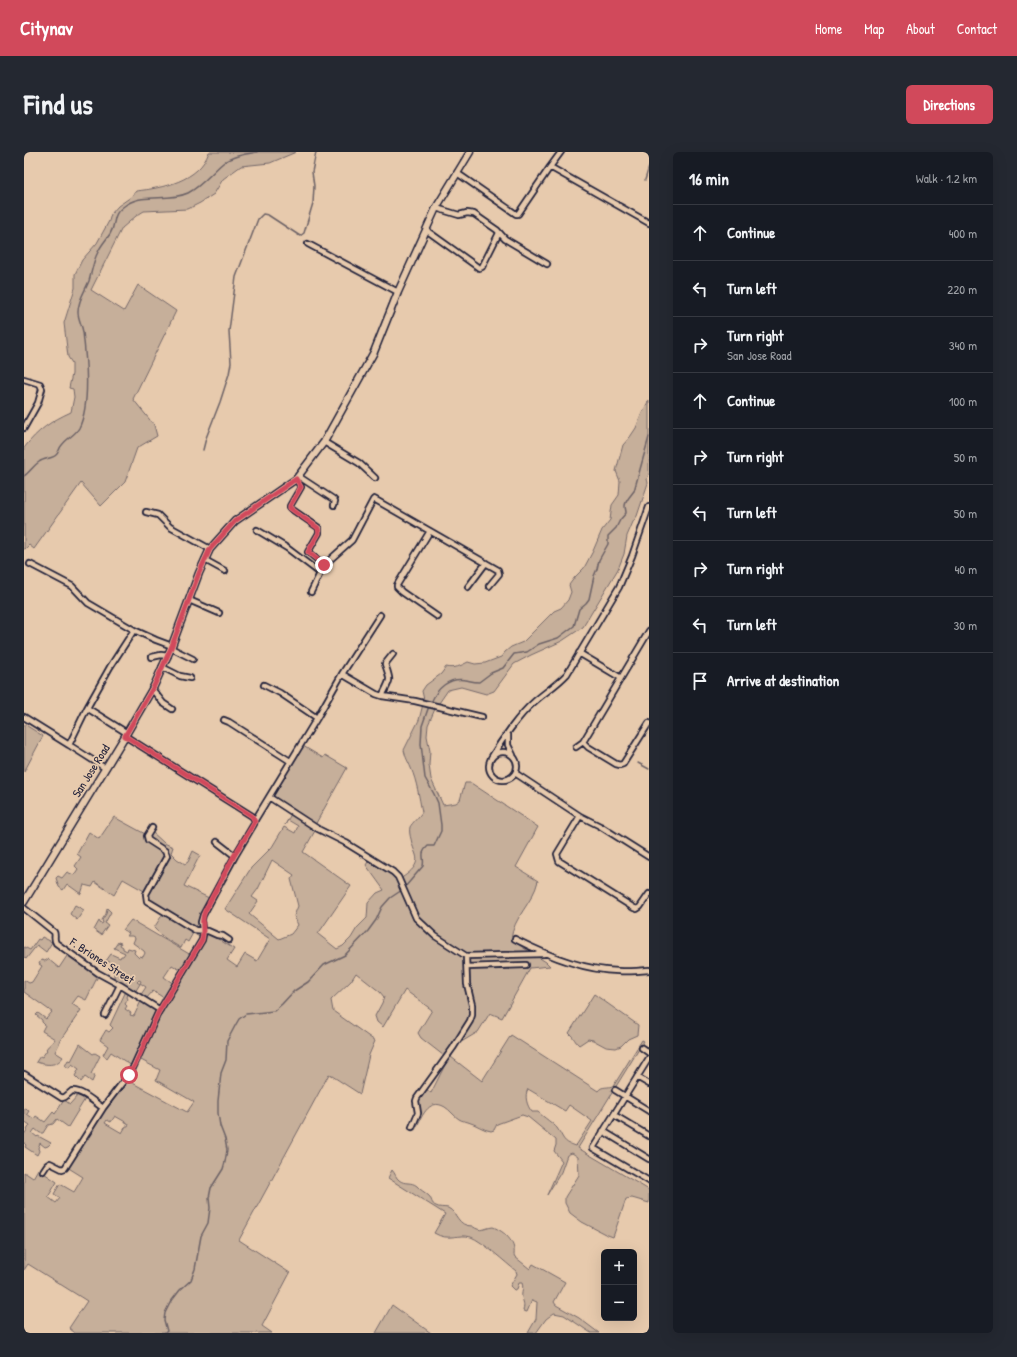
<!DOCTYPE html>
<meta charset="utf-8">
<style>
body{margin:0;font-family:"Patrick Hand",sans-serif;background:#242831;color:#f1f3f6}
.controls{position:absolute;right:12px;bottom:12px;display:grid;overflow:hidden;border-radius:6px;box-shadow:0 4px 16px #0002}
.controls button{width:36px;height:36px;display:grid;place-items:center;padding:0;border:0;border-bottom:1px solid #363941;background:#171b24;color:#f1f3f6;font:20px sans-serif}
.stop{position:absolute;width:12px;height:12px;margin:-9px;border:3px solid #d1495b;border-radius:50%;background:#fff}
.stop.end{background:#d1495b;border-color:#fff;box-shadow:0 1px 4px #0008}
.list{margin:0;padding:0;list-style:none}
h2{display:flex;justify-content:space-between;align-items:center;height:52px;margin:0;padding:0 16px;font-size:17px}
h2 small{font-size:13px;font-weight:400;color:#9ea1a6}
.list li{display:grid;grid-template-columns:26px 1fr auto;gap:12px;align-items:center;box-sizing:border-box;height:56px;padding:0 16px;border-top:1px solid #363941}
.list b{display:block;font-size:15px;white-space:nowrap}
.list p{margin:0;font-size:13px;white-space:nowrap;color:#9ea1a6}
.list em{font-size:13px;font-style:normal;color:#9ea1a6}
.icon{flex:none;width:22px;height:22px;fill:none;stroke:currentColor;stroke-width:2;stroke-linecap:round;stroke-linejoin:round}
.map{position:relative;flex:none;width:625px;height:1181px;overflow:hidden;border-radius:6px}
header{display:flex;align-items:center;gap:24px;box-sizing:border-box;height:56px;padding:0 20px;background:#d1495b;color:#fff}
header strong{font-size:19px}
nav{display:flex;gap:22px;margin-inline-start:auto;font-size:14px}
.intro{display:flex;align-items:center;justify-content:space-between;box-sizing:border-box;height:96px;padding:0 24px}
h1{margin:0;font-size:28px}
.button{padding:10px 18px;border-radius:6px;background:#d1495b;color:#fff;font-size:14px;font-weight:700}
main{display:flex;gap:24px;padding:0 24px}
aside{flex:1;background:#171b24;border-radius:6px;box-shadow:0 4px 16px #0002}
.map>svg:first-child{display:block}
.green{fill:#c6af9a;stroke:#74686a;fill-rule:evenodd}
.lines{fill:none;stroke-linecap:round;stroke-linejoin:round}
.stream{stroke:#6c6266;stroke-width:1.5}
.minor-casing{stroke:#22223b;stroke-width:8}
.tertiary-casing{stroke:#22223b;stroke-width:9}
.minor{stroke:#e7caad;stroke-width:4.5}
.tertiary{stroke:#e7caad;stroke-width:6}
.route{stroke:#d1495b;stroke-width:5}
.labels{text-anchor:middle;stroke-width:3.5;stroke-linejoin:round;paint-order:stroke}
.street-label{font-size:12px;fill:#22223b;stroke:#e7caad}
</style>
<header>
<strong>Citynav</strong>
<nav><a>Home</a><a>Map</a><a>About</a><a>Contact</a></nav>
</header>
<div class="intro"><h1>Find us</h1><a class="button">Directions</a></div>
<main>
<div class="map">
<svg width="625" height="1181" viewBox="0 0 625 1181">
<rect width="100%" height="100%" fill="#e7caad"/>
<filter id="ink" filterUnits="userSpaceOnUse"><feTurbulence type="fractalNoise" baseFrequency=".025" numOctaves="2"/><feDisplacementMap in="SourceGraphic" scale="8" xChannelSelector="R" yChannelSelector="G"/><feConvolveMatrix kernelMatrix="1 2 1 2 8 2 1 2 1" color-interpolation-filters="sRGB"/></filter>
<g filter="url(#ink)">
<path class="green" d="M185 0H272L246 11 217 14 199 27 190 42 176 51 164 57 120 59 112 64 98 76 67 138 100 159 114 133 152 159 109 247 130 273 133 284 113 296 101 330 77 354 57 331 10 397 5 393 1 397H0V296C14 278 27 269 47 260L50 245 49 237 45 236 48 222V211L44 205 40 171 51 136V122L58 108 73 91 85 69 87 62 94 54 107 45 112 39C139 36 175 29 185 0Z
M625 248V322L623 327 624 331 613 364 609 370 603 384 600 402 594 417 559 475 538 489 507 503 490 512 470 539 462 542 437 535 424 538 411 557 404 573 403 584 406 599 405 613 407 627 419 653 432 651 436 648 441 631H447L514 675 492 715 514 729C509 751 489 765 487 788L522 810 526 814 506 816 478 866 466 861 454 880 434 892 427 905 458 929 487 883 574 939C578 933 584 937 590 933L618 888 620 889 554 996 625 1038V1051L608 1046 602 1047 589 1085 581 1082 558 1070 546 1061 541 1051V1045L555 1023 554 1005 548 1001 543 1003 537 1020 523 1043 538 1009 530 999 532 993V988L504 965 498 963 473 972 470 978 467 979C459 978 452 972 444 970 441 969 438 969 435 967 430 964 426 958 421 955 404 945 397 967 391 978L389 977C394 969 399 959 393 950L400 938 402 937 407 941 424 907 397 886 394 881 408 858 381 838 359 875 353 870 351 864 358 851 360 845 356 840 332 821 327 829 307 848 309 859 351 889 345 903 336 942 305 922 215 1088 266 1121 238 1174 248 1181H51L45 1176 63 1149 4 1112 0 1118V1020L9 1026 14 1017 33 1030 24 1045 32 1051 36 1046 30 1042 36 1032 50 1040 59 1025 43 1015 77 961 103 928 163 960 170 950 132 928 136 918 115 907 137 858 179 789 182 780H183L210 797 203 808 213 815 221 802 233 809 246 787 201 757 227 716 248 695 260 675 271 681 274 674 264 668 261 673 267 662 292 677 279 700 327 734 294 782 313 797 319 794 327 786 333 776 343 766 344 751 353 741 360 738 342 713 345 708 367 721 373 729C382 723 396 715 392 703 390 697 388 693 387 687 386 684 385 678 386 675 388 671 395 665 398 660 395 645 393 630 387 616 384 609 382 607 380 598L395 568 400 548 398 539 402 533 417 522 422 515C431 517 436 514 444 510L451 512 461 511 477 505 481 500 487 495 499 490 530 459 537 456 544 448 547 440 545 433 551 425 560 416 569 399 578 378 586 368 588 353 595 343 596 329 592 319 599 293 606 285 612 276 618 261ZM248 708 270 723 267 727 274 754 270 764 274 773 267 782 255 787 225 762 234 749 228 745 234 737ZM504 937 541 959 545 953 568 969 553 992 551 994C538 990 540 986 533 976 531 973 518 964 514 960H508C503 954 500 944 504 937ZM91 964 105 972 104 974H102L98 981 81 971 83 968 87 970Z
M0 572 19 584 0 620Z
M279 594 299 606 301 603 323 616 291 673 249 645Z
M90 665 123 683C123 696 135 694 141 704L122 740 99 727 90 743 71 730 68 735 60 733 57 742 43 732 39 738 35 735 32 726 34 724 38 726 43 720 50 723 54 717 51 714 57 705 53 702 65 680 75 687Z
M127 679 140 691 149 695 147 701 153 707 161 712 164 710 169 699 176 703 160 734 185 746 178 761 176 777H174L125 750 123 745 144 705 124 686Z
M51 753 60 758 53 768 46 762Z
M83 756 87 760 81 771 84 773 77 783 70 778 75 769 77 772 79 771 78 768 82 762Z
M140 760 177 781V786L169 781 164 790 161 788 157 796C145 789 139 786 130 776Z
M107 768 167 803 158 819 148 813 140 825 150 832 140 846 129 839 121 848 116 844 122 835 116 831 117 829 115 828 113 830 116 832 111 840 90 827V814L86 810 82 809 87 802 96 806 97 804H99L101 801 90 796 94 790 97 791 96 793 99 795V797L103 799 104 796 111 798 110 801 115 806 116 804 119 805 121 801 120 799 109 791 111 786 108 784H103L105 781 99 778Z
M18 785 28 790 22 800 13 793 2 807 0 805V795L6 798 14 787 16 788Z
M45 801 75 822 62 848 54 844 48 852 57 858 35 890V892L31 900 39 905C32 915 22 913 12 910L16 904 18 905 23 898 22 897C25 892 28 892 31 887L18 879 21 873 18 870V868L12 863 14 861 22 867 28 860 0 840V828L5 831 8 830 18 814 15 812 17 808 21 809 24 807 35 816Z
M102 839 105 840 103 845 104 847 101 852 103 854 101 857 107 861 106 863 110 864 117 849 133 859 108 914 87 900 83 906 79 903 84 894 76 888 82 878 85 880 89 876 86 873Z
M570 842 614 873 613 883 604 887 597 894 592 896 582 895 569 888 564 887 555 893C551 890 550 885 545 881Z
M56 892 69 902 71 901 76 904 67 922 71 923 68 930 61 925 57 930 51 924 55 917 48 912 45 916 41 914 44 908 47 909Z
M54 943 61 947 44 975 33 967 29 972 24 973 19 981H16L11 977 8 981 13 985 14 984 27 991 24 994 21 995 16 991 14 996 15 999 13 1003 1 995 2 993 0 991V983L6 973 0 969V956L5 959 3 962 10 967 12 964 21 970 29 960 31 962 40 948 46 952Z
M368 1018C371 1021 372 1026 375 1028 381 1033 387 1029 393 1034 396 1038 401 1040 405 1044 408 1047 407 1052 412 1054 415 1056 420 1055 424 1056 434 1061 433 1074 448 1074 458 1081 459 1076 469 1075 480 1079 492 1090 490 1103L491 1105 506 1117 509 1112 541 1130 530 1150 532 1153 555 1166 575 1181H567L540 1163 530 1161 522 1167 512 1181H504L512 1167 513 1150 508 1148 503 1160 499 1159C501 1151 499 1151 498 1145 497 1141 500 1137 498 1131H495L493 1137 490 1138 486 1134 493 1122 492 1119C482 1111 458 1089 447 1085 434 1081 425 1090 410 1081L421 1062 364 1026Z
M368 1153 407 1181H352Z"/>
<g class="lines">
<path class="stream" d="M621 28 625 15
M179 298 182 286 196 250 205 222 207 211 205 179 212 125 234 67 239 62 244 63 276 84 280 81 289 51 290 34 288 20 292 0
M0 324C6 320 9 314 15 310 20 306 28 307 32 303 35 301 35 296 38 293 42 287 51 283 55 276 67 252 62 206 59 180 58 173 54 167 54 160 54 148 61 139 65 129 68 119 69 109 74 100 77 93 82 88 86 82 94 69 85 64 103 52 121 41 145 50 164 41 178 34 187 21 199 11 208 4 222 2 233 0
M407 551C413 536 425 525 442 528 447 529 450 530 455 530L467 521 479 516 490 502 503 500 515 492 534 486 550 474 555 457 562 451 565 447 570 424 573 417 575 408 584 392V384L592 376 596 368 602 361C602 358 601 356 601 354 601 349 607 343 610 339L625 285
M614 611 625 617
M381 735 399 714C401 705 395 702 404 694H410L417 679V673L414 651 410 642 401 626 397 592 398 574 405 554
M141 1181 143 1179 140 1168 141 1161 146 1151 156 1138 167 1128 171 1117 177 1084 184 1071 186 1056 185 1046 187 1036 199 1017 201 1010 203 998 201 987 196 974 194 961V949L197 921 202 908 203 889 211 874 215 867 222 862 250 859 258 852 270 839 284 830 300 813 321 803 344 779 352 768 358 755 366 746 378 738"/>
<defs>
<path id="minor" d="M526 15 537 0
M433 21 492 62H494L526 15 625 71
M412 56 435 63 443 61 450 62 473 78 481 87 523 112
M402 78 455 116 458 115 475 81
M284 92 374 140
M0 227 16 232 18 237 14 251 0 276
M300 290 335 311 351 326
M274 324 309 347 311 349 310 353
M272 327 277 335 266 354V356L295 376V381L284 400 300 413
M122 360 134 363 146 375 186 397
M233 378 263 396 296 421
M406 379 373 433V435L378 440 414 465
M181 408 201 419
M6 412 48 434 64 451 110 478 132 488 148 494
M444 435 462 411
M287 440 300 413 328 388 349 348 350 347 474 418 475 422 465 434
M165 448 195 461
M625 479 559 590 564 595 592 612 596 613 599 612 625 571
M147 496 169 507
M555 501 597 526
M128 505 137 503 144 504
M138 515 156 524 166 526
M318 522 356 463
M240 533 256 541 293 566
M128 537 139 551 148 557
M358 544C367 526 367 530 361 512L369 502
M63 556 103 581
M0 565 45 593
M200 568 205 570 266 609
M484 582V593L489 603
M101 584 228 664 231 668
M552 595 559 590
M465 614a14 14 0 1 1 28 0a14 14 0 1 1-28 0Z
M467 606C477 589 495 563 510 550 521 540 533 533 543 522L595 435 608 404 625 355
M81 616 45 593 63 556 86 515 110 478
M491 621 556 664 576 674 625 705
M245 645 294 677 322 691 369 720 374 725 392 766 411 784 442 804 443 832 448 853V863L446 869 429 896 393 946 392 949 394 961 388 975
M556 664 533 702 535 709 610 756 613 757 616 755 625 742
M128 676 123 684 124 688 141 699 143 704 122 742 123 749 171 778 184 779 193 783 199 784 205 788
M193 690 211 704
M0 756 30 780C32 783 29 787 32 791L74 821 96 833 136 858
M491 787C522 803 558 818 594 819 604 820 615 819 625 818
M442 804 520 802
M443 815 502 813
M81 863 96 833
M618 896 625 901
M625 906 569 996 625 1029
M0 922 38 946 41 945 48 939C58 938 70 950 79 956
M613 925 625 932
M591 938 625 959
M590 963 625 984
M579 979 625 1007
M19 1019 23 1013 26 1011 38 1017 41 1016 79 956 108 918 134 861 178 788 179 783 177 770 179 763 211 704 230 672 231 668 293 566 318 522 352 542 358 544 391 549 458 565"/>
<path id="tertiary" d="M0 750 101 584 130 534 147 496 175 421 186 397 211 369 272 327 300 290 350 200 374 140 412 56 446 0"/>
</defs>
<use href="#minor" class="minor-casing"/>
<use href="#tertiary" class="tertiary-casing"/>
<use href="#minor" class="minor"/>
<use href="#tertiary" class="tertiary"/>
</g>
</g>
<g class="lines" filter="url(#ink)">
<path class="route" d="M105 923 111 913 134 861 178 788C181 777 176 770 181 759L210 704 231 670 228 664 101 584 130 534 147 496 175 421 186 397 211 369 272 327 277 335 266 354V356L294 376 295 381 284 400 300 413"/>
</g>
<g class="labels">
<g class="street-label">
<text transform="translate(67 619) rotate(-58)" y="4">San Jose Road</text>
<text transform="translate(78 809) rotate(33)" y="4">F. Briones Street</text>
</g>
</g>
</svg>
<div class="controls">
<button>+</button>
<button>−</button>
</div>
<div class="stop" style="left:105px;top:923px"></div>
<div class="stop end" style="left:300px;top:413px"></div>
</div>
<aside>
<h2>16 min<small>Walk · 1.2 km</small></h2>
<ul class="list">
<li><svg class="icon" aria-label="ahead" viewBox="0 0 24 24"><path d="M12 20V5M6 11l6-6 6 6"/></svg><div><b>Continue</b></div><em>400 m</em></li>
<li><svg class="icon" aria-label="left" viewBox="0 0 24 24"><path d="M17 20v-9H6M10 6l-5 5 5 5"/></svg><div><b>Turn left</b></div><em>220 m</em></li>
<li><svg class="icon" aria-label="right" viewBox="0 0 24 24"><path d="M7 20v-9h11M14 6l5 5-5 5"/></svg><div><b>Turn right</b><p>San Jose Road</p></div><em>340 m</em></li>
<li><svg class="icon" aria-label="ahead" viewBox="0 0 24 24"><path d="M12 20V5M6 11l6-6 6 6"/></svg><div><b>Continue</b></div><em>100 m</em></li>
<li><svg class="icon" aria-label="right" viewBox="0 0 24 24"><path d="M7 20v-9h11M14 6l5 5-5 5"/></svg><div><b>Turn right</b></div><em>50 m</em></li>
<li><svg class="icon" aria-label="left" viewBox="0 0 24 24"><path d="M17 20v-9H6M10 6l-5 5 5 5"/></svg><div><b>Turn left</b></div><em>50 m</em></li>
<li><svg class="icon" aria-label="right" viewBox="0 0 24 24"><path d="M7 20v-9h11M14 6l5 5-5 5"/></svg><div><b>Turn right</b></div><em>40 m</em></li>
<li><svg class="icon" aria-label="left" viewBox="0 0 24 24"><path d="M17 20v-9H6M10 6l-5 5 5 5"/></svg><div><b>Turn left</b></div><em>30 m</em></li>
<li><svg class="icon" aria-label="arrive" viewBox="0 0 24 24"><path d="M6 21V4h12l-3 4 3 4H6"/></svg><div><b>Arrive at destination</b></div></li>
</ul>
</aside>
</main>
